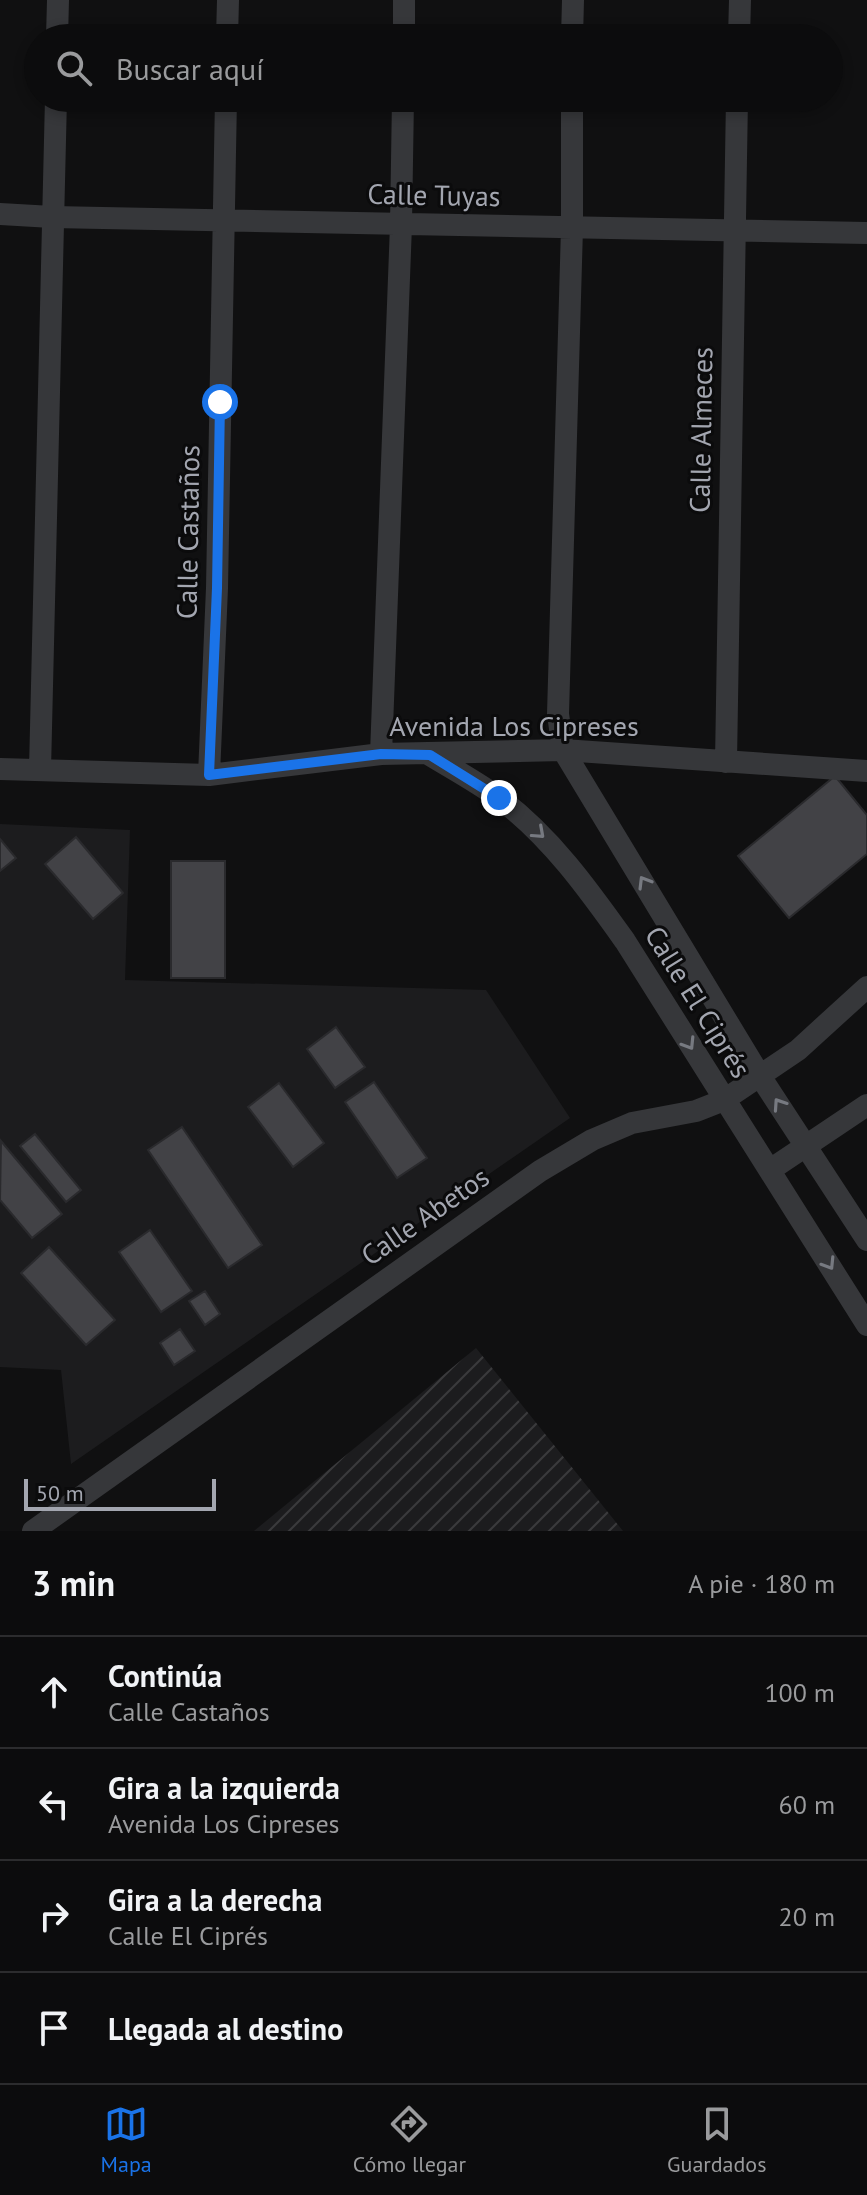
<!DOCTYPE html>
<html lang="es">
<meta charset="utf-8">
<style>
body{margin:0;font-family:"PT Sans",sans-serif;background:#1a1a1b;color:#f1f3f6}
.scale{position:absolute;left:24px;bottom:20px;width:192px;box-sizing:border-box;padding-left:8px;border:4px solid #a3a6b0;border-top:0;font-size:22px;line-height:28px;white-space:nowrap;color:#a3a6b0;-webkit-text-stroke:6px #0b0b0c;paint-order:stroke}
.stop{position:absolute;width:24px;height:24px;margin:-18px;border:6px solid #1a73e8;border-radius:50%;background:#fff}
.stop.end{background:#1a73e8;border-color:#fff;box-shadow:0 2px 8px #0008}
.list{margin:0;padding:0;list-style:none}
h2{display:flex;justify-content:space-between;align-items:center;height:104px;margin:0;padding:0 32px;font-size:34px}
h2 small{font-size:26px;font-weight:400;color:#9a9b9d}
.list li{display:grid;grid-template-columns:52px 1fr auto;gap:24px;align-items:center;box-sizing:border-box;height:112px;padding:0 32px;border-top:2px solid #2c2c2e}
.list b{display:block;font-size:30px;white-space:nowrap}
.list p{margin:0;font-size:26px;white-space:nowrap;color:#9a9b9d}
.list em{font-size:26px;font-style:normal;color:#9a9b9d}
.icon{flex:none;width:44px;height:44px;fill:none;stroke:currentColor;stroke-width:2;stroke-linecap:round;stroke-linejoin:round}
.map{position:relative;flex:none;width:867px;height:1531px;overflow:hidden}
.search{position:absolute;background:#0c0c0d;box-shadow:0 4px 12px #0003;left:24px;right:24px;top:24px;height:88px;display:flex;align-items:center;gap:20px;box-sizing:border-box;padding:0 28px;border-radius:44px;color:#9a9b9d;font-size:30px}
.sheet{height:552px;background:#0c0c0d}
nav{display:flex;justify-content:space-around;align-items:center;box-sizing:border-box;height:112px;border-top:2px solid #2c2c2e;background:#0c0c0d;font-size:22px;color:#9a9b9d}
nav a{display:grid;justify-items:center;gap:4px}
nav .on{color:#1a73e8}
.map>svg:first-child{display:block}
.built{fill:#1c1c1e}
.industrial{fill:url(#industrial-furrows)}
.building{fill:#424246;stroke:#2a2a2d;stroke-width:2}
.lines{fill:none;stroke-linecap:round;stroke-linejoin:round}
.street{stroke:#36373a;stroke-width:22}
.oneway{stroke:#777a81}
.route{stroke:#1a73e8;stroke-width:10}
.labels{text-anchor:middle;stroke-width:6;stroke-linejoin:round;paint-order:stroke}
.street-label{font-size:28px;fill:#a3a6b0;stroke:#0b0b0c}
</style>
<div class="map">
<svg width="867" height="1531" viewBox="0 0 867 1531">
<defs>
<pattern id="industrial-furrows" width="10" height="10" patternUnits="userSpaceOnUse" patternTransform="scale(2)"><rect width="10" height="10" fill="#1c1c1e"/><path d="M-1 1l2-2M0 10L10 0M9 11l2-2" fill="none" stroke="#3a3a3c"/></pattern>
</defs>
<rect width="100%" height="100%" fill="#101011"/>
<path class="built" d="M0 824 130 830 125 980 486 990 570 1118 71 1464 61 1370 0 1367Z"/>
<path class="industrial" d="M476 1348 623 1531H254Z"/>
<path class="building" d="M835 776 867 815V854L789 918 738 856Z
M76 837 123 893 93 919 45 864Z
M0 839 16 858 0 871Z
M171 861H225V978H171Z
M336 1027 365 1067 335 1088 307 1049Z
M374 1082 427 1158 397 1178 345 1102Z
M279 1083 324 1143 293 1167 248 1107Z
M182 1127 262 1245 228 1268 148 1150Z
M35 1134 81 1190 66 1202 20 1146Z
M1 1141 62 1214 32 1238 0 1200Z
M150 1230 192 1291 161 1312 119 1252Z
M49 1247 115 1320 86 1345 21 1273Z
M205 1291 220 1314 205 1325 189 1301Z
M180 1329 195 1351 174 1365 160 1343Z"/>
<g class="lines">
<path class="street" d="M57 38 58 0
M227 38 228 0
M404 38V0
M572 38 573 0
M739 38 740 0
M572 98V228L558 714 563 750 760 1076 867 1240
M0 214 52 217 867 233
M381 754 401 225 403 98
M430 755C453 769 477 782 499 798 550 836 588 889 625 941L867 1325
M726 762 737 98
M0 769 209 775 381 754 563 750 867 771
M40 770 56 98
M209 775 217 588 226 98
M770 1170 867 1105
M33 1531 540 1171 592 1140 632 1123 696 1111 724 1100 798 1050 867 987"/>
</g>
<defs><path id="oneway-chevron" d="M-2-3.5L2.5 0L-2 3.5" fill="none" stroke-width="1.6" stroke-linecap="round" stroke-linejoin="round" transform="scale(2)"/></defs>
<g class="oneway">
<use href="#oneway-chevron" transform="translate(539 833) rotate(42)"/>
<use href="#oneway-chevron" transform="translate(644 882) rotate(-121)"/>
<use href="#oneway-chevron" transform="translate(689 1044) rotate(58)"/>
<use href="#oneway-chevron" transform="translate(779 1104) rotate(-124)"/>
<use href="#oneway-chevron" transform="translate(829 1264) rotate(58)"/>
</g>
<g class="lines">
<path class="route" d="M220 402 217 588 209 775 381 754 430 755 499 798"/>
</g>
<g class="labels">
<g class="street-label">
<text transform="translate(434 195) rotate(1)" y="10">Calle Tuyas</text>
<text transform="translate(701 430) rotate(-89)" y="10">Calle Almeces</text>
<text transform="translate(188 532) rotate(-89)" y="10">Calle Castaños</text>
<text x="514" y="736">Avenida Los Cipreses</text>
<text transform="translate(698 1002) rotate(58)" y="10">Calle El Ciprés</text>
<text transform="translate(425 1216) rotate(-35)" y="10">Calle Abetos</text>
</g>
</g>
</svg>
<div class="scale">50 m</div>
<div class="stop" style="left:220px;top:402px"></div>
<div class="stop end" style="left:499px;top:798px"></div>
<div class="search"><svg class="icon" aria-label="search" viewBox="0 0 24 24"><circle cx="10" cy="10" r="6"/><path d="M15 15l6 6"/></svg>Buscar aquí</div>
</div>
<section class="sheet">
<h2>3 min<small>A pie · 180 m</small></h2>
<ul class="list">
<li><svg class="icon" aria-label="ahead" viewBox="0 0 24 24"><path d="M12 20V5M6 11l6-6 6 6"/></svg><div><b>Continúa</b><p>Calle Castaños</p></div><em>100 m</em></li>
<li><svg class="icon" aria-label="left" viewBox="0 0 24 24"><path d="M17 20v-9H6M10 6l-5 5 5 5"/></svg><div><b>Gira a la izquierda</b><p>Avenida Los Cipreses</p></div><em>60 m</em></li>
<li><svg class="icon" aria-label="right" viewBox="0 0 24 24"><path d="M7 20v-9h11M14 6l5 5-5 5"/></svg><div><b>Gira a la derecha</b><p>Calle El Ciprés</p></div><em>20 m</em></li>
<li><svg class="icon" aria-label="arrive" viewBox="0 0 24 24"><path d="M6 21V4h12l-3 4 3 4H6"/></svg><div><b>Llegada al destino</b></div></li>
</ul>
</section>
<nav>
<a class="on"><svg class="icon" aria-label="map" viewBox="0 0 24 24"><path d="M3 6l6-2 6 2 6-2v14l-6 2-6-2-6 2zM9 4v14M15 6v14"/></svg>Mapa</a>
<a><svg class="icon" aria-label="directions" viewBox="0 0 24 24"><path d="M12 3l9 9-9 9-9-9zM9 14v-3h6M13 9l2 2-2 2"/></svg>Cómo llegar</a>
<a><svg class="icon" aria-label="saved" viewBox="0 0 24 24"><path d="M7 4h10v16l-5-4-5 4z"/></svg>Guardados</a>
</nav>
